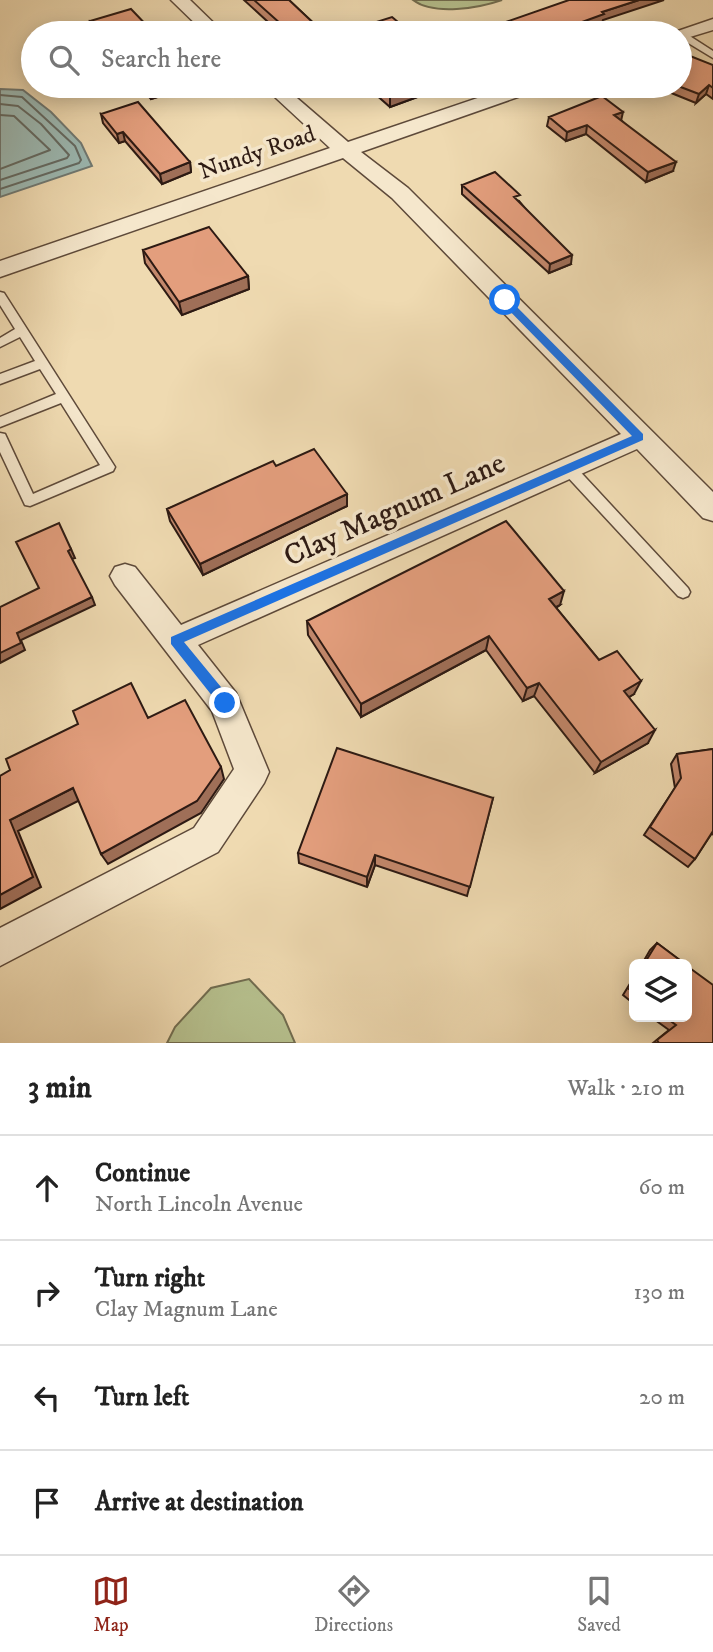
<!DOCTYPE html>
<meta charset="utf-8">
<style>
body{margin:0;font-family:"IM FELL DW Pica",serif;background:#f2f2f2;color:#222}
.controls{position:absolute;right:21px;bottom:21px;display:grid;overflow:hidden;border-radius:10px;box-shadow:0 4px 18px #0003}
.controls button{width:63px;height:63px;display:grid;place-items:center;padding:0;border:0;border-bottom:2px solid #e0e0e0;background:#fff;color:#222;font:35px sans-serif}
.stop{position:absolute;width:21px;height:21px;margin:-16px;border:5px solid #1a73e8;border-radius:50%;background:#fff}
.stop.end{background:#1a73e8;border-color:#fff;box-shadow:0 2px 7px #0008}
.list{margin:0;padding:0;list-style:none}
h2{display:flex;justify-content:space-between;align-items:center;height:91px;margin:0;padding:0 28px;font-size:30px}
h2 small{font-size:23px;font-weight:400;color:#767676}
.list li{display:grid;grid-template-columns:46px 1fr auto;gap:21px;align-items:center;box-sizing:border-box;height:105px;padding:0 28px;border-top:2px solid #e0e0e0}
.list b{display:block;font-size:26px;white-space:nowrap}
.list p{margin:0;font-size:23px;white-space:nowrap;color:#767676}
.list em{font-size:23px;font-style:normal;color:#767676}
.icon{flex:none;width:38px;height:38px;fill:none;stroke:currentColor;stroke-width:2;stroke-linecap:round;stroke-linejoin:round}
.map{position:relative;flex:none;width:713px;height:1043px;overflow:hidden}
.search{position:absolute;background:#fff;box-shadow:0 4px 18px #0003;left:21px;right:21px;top:21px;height:77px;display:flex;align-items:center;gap:18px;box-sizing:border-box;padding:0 24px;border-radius:38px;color:#767676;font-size:26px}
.sheet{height:511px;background:#fff}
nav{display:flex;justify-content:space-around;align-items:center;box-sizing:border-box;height:98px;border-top:2px solid #e0e0e0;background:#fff;font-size:19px;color:#767676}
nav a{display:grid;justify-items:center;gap:4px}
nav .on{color:#8f2418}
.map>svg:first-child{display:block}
.green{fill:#b6c08e;stroke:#726d50;stroke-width:2}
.water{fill:#9cb9b3;stroke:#707973;stroke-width:2}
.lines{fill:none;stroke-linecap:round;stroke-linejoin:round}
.shore{stroke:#646a63;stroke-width:2}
.lane-casing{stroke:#5e4a3a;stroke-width:3}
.street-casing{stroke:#5e4a3a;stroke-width:3}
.lane{fill:#f5e7cc;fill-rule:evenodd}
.street{fill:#f5e7cc;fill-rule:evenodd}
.wall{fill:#c3886c;stroke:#2d1a13;stroke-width:2}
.shaded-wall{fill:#9f6f58;stroke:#2d1a13;stroke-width:2}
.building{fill:#e39e7d;stroke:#2d1a13;stroke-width:2}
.route{fill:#1a73e8}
.labels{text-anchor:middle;stroke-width:7;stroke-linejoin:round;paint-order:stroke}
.far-street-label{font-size:24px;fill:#2d1a13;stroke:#f5e7cc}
.street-label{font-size:30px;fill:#2d1a13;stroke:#f5e7cc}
</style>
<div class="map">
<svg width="713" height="1043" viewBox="0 0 713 1043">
<rect width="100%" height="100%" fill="#efdab1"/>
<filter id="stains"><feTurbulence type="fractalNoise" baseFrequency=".00286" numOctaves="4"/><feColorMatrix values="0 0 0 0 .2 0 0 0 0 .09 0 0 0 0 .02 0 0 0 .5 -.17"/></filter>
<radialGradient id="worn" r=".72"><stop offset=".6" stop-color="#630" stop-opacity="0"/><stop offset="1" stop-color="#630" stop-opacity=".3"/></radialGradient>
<path class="green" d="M413 0H502C479 8 434 16 413 0Z
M249 979 283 1015 295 1043H167L175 1027 211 988Z"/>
<path class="water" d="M0 89 23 90 51 112 81 143 92 166 0 197Z"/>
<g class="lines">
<path class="shore" d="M0 95 22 97 75 146 81 160 79 163 0 189
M0 104 18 106 41 124 69 155 67 158 0 180
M0 115 14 116 50 150 0 169"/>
<defs>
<path id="lane" d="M679 33H685L713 51V58L680 38Z
M0 292 4 293 115 467 113 471 30 506 25 505 0 452V433L5 434 33 494 100 465 61 403 0 427V417L56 394 40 369 0 384V374L35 361 20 337 0 347V338L15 329 0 305Z
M568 463 573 464 688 588 690 592 688 596 683 598 678 596 563 472 561 468Z"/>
<path id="street" d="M171 0H190L224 33H205Z
M713 19V30L680 40V33H672Z
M263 86H283L348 142 513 86H540L538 90 361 152 408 188 713 492V521L703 518 637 449 198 645 236 693 269 772 264 783 218 852 0 966V928L194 828 234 769 212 711 115 585 110 576 115 567 125 564 135 567 181 625 621 434 392 198 343 158 0 277V261L330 148Z"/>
</defs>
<use href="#lane" class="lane-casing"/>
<use href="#street" class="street-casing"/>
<use href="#lane" class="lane"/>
<use href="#street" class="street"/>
</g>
<path class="wall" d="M244 0H289L324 33H280Z
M90 21 154 33H94L92 30Z
M713 65V99L706 94 696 103 654 86H680Z
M139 86H190V87L151 99Z
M366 86H431V92L390 107Z
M101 114 190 162 191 172 162 184 125 141 119 143 103 123Z
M549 117 621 120 673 171 646 182 586 134 566 141 547 126Z
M462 185 519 201 571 264 549 273 462 194Z
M143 250 248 276 249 289 182 315 145 263Z
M276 466 347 494V506L203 575 170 521 167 509Z
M560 605 556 608 599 660 634 694 629 697 648 743 595 773 534 696 523 701 486 650 361 717 308 635 307 621Z
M713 749V835L712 833 695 859 688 867 644 835 675 788 671 764 677 754Z
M493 798 467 896 375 865 367 887 299 863 298 853Z
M657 943 685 964H642L650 950Z
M634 977V1004L623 995Z
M651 1017H687L713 1043H653L669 1030Z"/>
<path class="shaded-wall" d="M639 0H664L603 20 602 23 575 33H552L602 12Z
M709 85 706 94 696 103 699 94Z
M163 86H190V87L151 99 149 90Z
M420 86H431V92L390 107V96Z
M623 112 621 121 614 115Z
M587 125 586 134 566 141 567 132Z
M123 132 125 141 119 143 117 134Z
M190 162 191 172 162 184 160 174Z
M676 162 673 171 646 182 648 172Z
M572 255 571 264 549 273 550 264Z
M248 276 249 289 182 315 179 302Z
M347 494V506L203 575 200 564Z
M71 549 75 558 71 559 68 551Z
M564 591 560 605 545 613 549 599Z
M92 597 95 605 21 640 25 650 0 663V653L17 633Z
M489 636 486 650 361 717V704Z
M641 681 634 694 617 704 624 691Z
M539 683 534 696 523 701 527 688Z
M655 730 648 743 595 773 601 762Z
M221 767 224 779 201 813 108 864 101 854Z
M73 788 80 800 18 831 41 887 0 909V895L10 820Z
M375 855V865L367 887V877Z"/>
<path class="building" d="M254 0H289L324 33H291Z
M569 0H639L602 12 604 14 552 33H474Z
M131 9 154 33H100L90 21Z
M392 17 411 33H327L344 28 348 31Z
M680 52 713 65V88L709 85 699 94 678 86H680Z
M145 86H163L149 90Z
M378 86H420L390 96Z
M602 96 623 112 614 115 676 162 648 172 587 125 567 132 549 117Z
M138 102 190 162 160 174 123 132 117 134 101 114Z
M495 172 520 195 514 197 572 255 550 264 462 185Z
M209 227 248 276 179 302 143 250Z
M314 449 347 494 200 564 167 509 273 461 276 466Z
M506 521 564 591 549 599 599 660 617 651 641 681 624 691 655 730 601 762 539 683 527 688 489 636 361 704 307 621Z
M59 523 71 549 68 551 92 597 17 633 21 643 0 653V607L39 588 16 542Z
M131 683 148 718 185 700 221 767 197 801 101 854 73 788 10 820 33 877 0 895V776L10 770 6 759 78 724 73 711Z
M337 748 493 798 470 887 375 855 367 877 298 853Z
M713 749V831L695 859 650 827 681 778 677 754Z
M657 943 685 964H644Z
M687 966 713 985V1043H659L657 1040 676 1025 665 1017H687Z
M634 981V993L629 989Z"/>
<path class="route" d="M501 298H508L643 434V440L184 642 230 698V707H221L171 644V637L632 436 501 302Z"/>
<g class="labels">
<g class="far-street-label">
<text transform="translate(257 152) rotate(-19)" y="8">Nundy Road</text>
</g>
<g class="street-label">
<text transform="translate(394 509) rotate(-24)" y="10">Clay Magnum Lane</text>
</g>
</g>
<rect width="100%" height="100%" filter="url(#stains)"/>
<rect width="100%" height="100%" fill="url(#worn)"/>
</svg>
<div class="controls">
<button><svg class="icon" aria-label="layers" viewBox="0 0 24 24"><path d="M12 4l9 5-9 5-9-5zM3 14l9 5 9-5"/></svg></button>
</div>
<div class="stop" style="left:505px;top:300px"></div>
<div class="stop end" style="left:225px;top:703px"></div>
<div class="search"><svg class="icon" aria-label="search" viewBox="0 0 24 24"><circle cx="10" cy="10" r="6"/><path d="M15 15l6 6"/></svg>Search here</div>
</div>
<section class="sheet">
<h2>3 min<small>Walk · 210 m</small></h2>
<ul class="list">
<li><svg class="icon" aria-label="ahead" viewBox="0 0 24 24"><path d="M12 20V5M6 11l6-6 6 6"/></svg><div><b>Continue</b><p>North Lincoln Avenue</p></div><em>60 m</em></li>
<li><svg class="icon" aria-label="right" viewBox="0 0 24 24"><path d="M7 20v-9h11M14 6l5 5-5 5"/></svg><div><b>Turn right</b><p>Clay Magnum Lane</p></div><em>130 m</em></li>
<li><svg class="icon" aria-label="left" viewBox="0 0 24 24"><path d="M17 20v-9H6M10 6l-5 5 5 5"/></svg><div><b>Turn left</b></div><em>20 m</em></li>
<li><svg class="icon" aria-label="arrive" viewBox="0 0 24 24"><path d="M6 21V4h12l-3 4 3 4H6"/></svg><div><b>Arrive at destination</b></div></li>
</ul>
</section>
<nav>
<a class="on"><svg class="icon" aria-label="map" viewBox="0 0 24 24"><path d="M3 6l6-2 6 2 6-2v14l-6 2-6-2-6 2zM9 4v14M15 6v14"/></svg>Map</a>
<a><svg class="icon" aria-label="directions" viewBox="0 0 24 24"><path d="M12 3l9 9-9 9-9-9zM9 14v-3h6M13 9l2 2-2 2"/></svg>Directions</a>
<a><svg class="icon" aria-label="saved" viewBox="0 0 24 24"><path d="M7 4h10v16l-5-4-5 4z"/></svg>Saved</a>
</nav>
